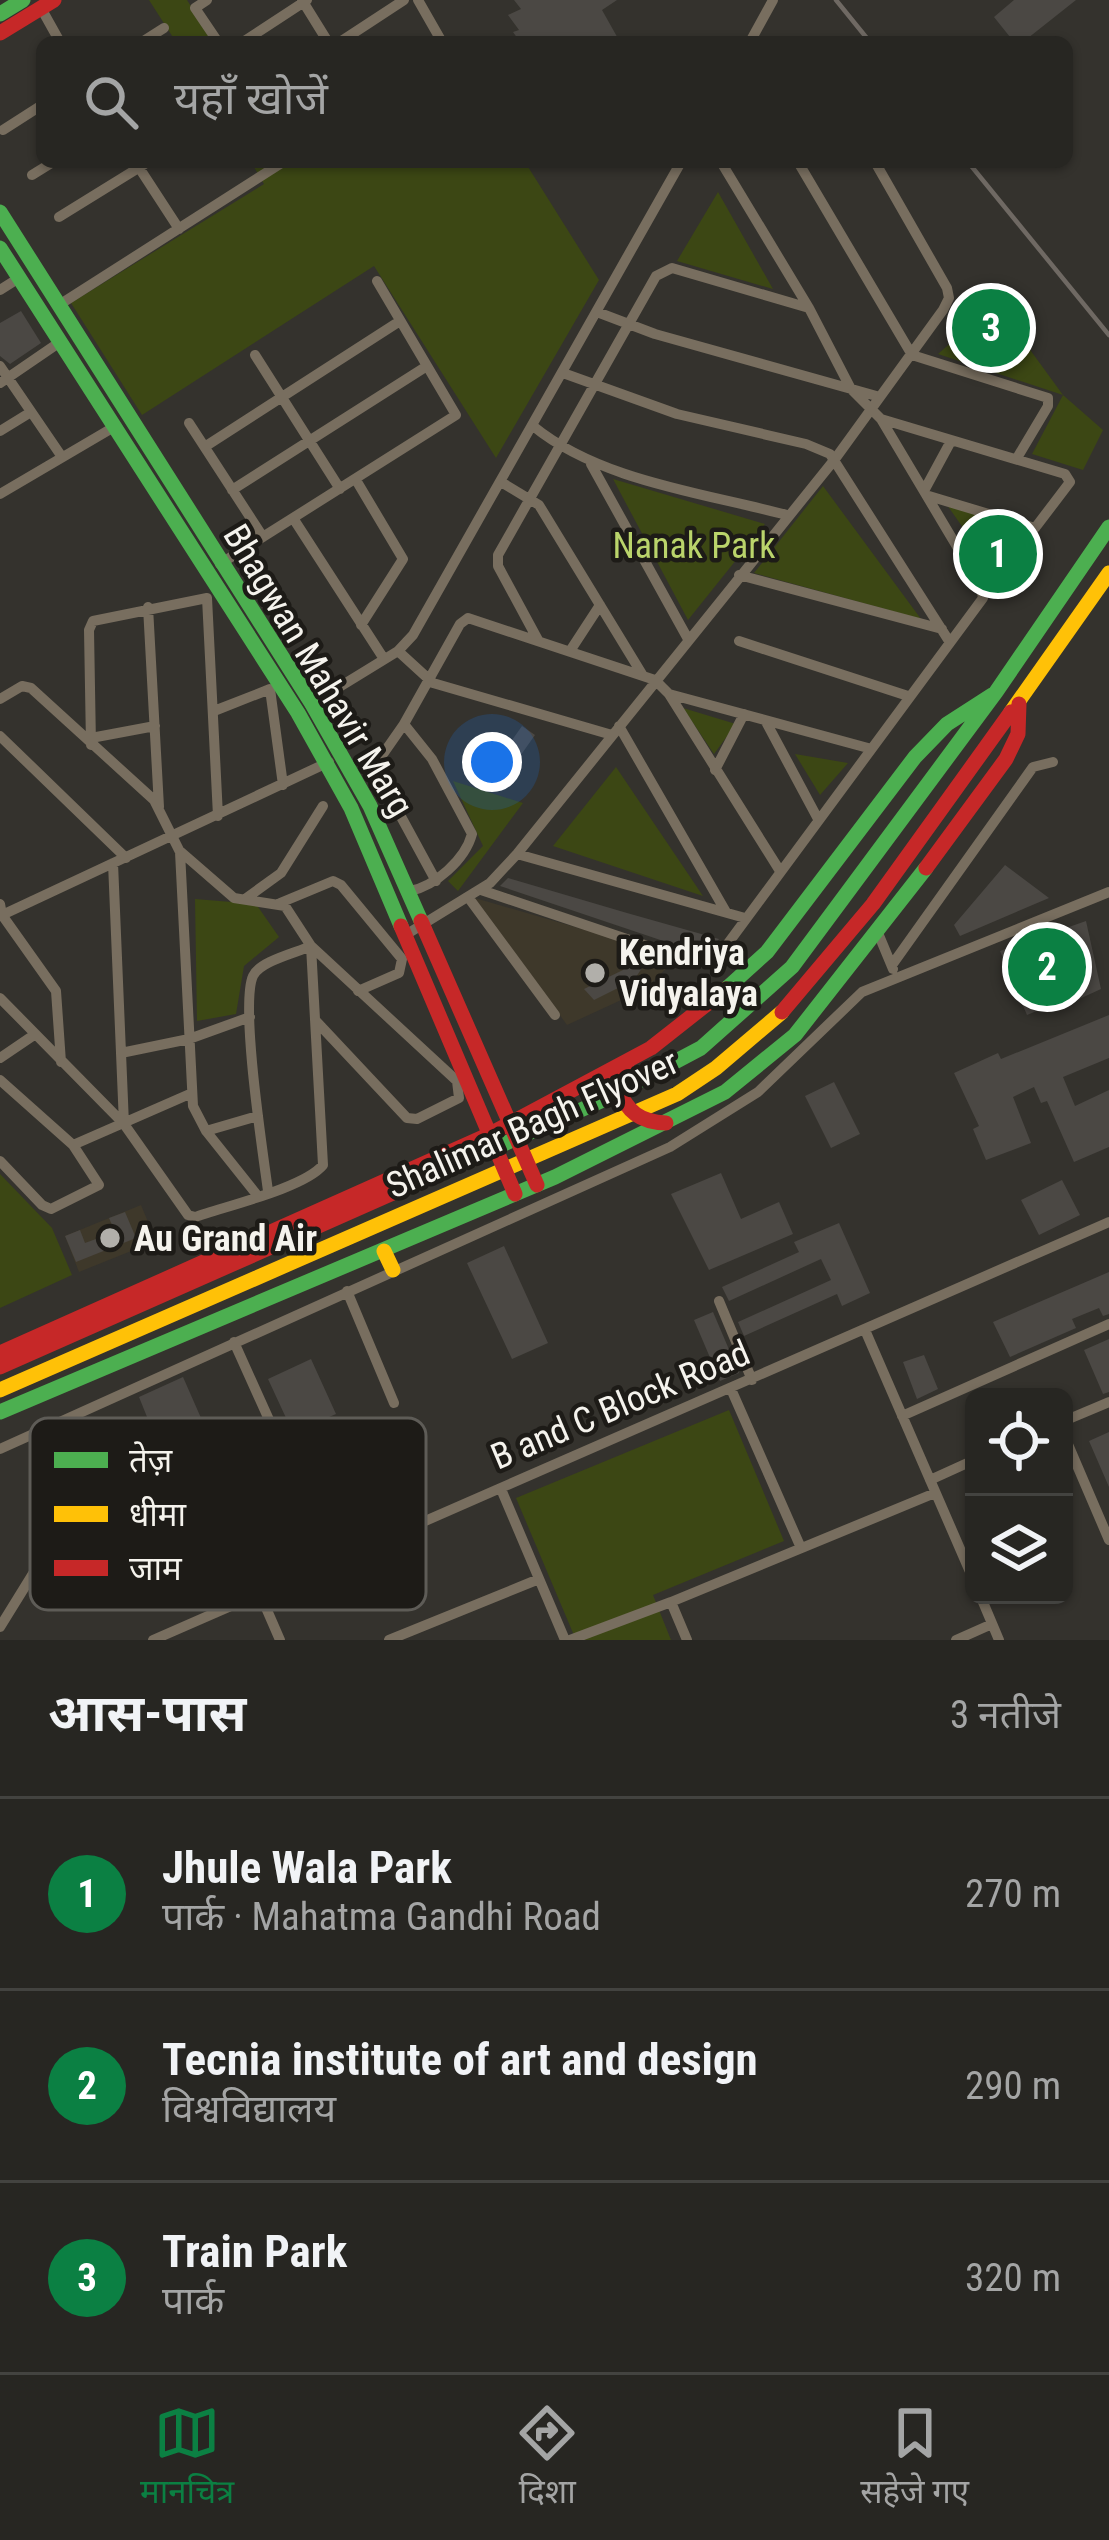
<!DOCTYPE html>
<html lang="hi">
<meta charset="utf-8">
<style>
body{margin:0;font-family:"Roboto Condensed","Noto Sans Devanagari",sans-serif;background:#2f2e2a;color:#f1f3f6}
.controls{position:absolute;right:36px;bottom:36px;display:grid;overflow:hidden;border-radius:18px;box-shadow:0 3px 9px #0004}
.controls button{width:108px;height:108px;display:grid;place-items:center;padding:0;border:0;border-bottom:3px solid #434340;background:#272622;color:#f1f3f6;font:60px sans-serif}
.you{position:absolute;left:492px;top:762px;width:42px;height:42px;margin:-30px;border:9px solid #fff;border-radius:50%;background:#1a73e8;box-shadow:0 0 0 18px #1a73e833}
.badge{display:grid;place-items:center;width:78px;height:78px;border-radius:50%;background:#0b8043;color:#fff;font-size:39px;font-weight:700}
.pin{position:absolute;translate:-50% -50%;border:6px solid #fff;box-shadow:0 3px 12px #0006}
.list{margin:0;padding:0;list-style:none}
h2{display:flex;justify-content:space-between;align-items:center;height:156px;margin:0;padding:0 48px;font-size:51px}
h2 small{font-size:39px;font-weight:400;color:#a4a5a5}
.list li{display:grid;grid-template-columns:78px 1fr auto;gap:36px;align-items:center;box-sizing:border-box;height:192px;padding:0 48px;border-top:3px solid #434340}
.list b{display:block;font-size:45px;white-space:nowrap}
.list p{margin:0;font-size:39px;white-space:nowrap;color:#a4a5a5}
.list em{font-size:39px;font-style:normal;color:#a4a5a5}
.icon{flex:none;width:66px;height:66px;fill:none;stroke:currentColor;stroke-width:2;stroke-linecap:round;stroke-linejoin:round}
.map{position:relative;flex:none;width:1109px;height:1640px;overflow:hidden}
.search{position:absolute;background:#272622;box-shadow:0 3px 9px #0004;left:36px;right:36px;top:36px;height:132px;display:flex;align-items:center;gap:30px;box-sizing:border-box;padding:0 42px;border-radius:18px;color:#a4a5a5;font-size:45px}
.sheet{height:732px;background:#272622}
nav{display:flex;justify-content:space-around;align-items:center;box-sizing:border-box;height:168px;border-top:3px solid #434340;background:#272622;font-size:33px;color:#a4a5a5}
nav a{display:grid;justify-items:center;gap:6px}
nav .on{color:#0b8043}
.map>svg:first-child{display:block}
.built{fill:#3e382a}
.green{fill:#3c4714}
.building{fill:#4b4844}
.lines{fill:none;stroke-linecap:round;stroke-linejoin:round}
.street{stroke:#786e5f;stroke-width:10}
.fast{stroke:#4caf50;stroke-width:15}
.slow{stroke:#ffc107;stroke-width:15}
.jam{stroke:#c62828;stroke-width:15}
.rail{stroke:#6f6963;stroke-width:4.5}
.poi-dot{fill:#b1afaa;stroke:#1d1b17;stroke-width:4.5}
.labels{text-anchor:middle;stroke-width:9;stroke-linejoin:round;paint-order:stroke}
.park-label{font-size:36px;fill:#bad46b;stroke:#1d1b17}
.street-label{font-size:36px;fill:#f5f3ed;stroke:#1d1b17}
.poi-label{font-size:36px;font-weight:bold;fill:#f5f3ed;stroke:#1d1b17;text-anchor:start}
.key{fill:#1d1b17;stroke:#5e5c57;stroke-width:3}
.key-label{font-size:33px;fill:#f5f3ed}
</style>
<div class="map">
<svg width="1109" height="1640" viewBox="0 0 1109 1640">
<rect width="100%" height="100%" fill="#34322d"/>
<path class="built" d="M475 898 678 957 645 989 567 1025Z
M141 1205 156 1241 79 1272 65 1236Z"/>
<path class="green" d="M149 0H187L214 42H176Z
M251 162H525L599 280 496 458 374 266 142 415 71 303 264 184Z
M718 192 773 289 677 261Z
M996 303 1063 395 1103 430 1083 470 1032 454 1063 395 938 354Z
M613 479 765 524 688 620Z
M823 486 921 619 754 573Z
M947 505 1031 531 997 576Z
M683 708 736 724 714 754Z
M795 754 848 763 820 795Z
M616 767 703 896 553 846Z
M453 781 523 803 458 891 448 881 483 846Z
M195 899 256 904 279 937 244 966 236 1014 197 1021Z
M0 1174 52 1228 72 1275 0 1308Z
M729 1410 784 1541 653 1595 671 1640H576L516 1498Z"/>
<path class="building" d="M514 0H617L602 10 620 42H520L513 32 519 30 508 15 521 9Z
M1014 0H1076L1023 42H1014L994 17Z
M21 311 41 343 10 364 0 356V323Z
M522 726 535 735 511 769 498 760Z
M1005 865 1049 898 960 936 954 925Z
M508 878 627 913 719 939 710 952 699 953 500 886Z
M1086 921 1101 989 1077 1000 1075 995 1027 1015 1000 951Z
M634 956 646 962 634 980 594 1000 584 989 623 970Z
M1109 1015V1058L1063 1077 1075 1106 1109 1090V1147L1074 1162 1047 1101 1041 1103 1034 1087 1013 1097 1031 1143 986 1160 973 1129 979 1126 954 1073 998 1053 1001 1059Z
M834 1082 860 1134 831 1148 805 1096Z
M721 1173 741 1219 779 1202 793 1234 709 1270 671 1194Z
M1062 1180 1080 1215 1039 1235 1021 1200Z
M125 1212 136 1238 76 1262 65 1236 80 1230 85 1243 115 1232 109 1218Z
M839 1223 870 1293 842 1306 837 1294 744 1336 738 1322 831 1280 821 1259 729 1301 722 1287 799 1252 794 1242Z
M504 1246 548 1343 512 1359 467 1263Z
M1109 1272V1314L1103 1316 1099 1308 1072 1319 1076 1328 1010 1357 993 1322Z
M713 1312 739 1373 720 1381 694 1320Z
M1109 1339V1392L1103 1394 1084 1350Z
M924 1355 938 1389 917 1399 903 1362Z
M311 1359 336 1414 293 1433 268 1379Z
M183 1377 230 1484 182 1504 139 1397Z
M1109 1432V1487L1089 1441Z"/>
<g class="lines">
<path class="street" d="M207 0 195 8 218 42
M302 0 328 42
M418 0 442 42
M41 8 60 42
M142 42 164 28
M243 42 307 0
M340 42 404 0
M750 42 773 0
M3 130 42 105
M721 162 809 308 851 389 881 419 1065 474 1070 482 1035 528 929 496
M798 162 912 355 1048 398V406L1017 458
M138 166 179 229
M32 175 53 162
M59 217 148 162
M0 290 19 278
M59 305 283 162
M597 312 655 334 880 397
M255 355 340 489
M0 366 62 457
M563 373 677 414 806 444 830 454 949 641
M0 383 60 342
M189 423 263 537
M533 426C600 481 704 493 787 515
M0 431 31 412
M206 446 400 321
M591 464 688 639
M356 480 403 559 361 625
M501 482 539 505 642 674
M925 489 951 441
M232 490 427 366
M0 494 114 427
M293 518 384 659
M220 564 456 415 377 281
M739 575 942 629
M148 607 159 807
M538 640 498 566V555L656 276 672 268 809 308
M739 641 908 696
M398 651 433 683 612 735
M570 651 600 605
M669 694 868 748
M0 699 22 686 31 688 154 800 180 852 193 1106 206 1131 257 1195
M310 705 398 651 413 635 681 162
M214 711 270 689 283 785
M765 720 818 819
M404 724 432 759 472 834C465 860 435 886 410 891
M619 726 726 912
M0 736 126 858
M91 738 155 726
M91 745 89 630 93 621 207 598 218 816
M715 770 744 714
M181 852 234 898 285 906 311 946 457 1081 459 1098 417 1119 407 1118 315 1020
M517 854 745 918
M113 863 124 1124
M436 881 374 767 404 724 460 624 468 618 655 680 669 694 780 871
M481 890 698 963 715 961 983 598 981 587 881 419
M468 897 555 1015
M245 899 281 873 323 806
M280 903 333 881 341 885 402 959 399 973 358 991
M0 904 2 915 56 991 61 1062
M0 916 329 762
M878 933 893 969
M407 934 490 883 517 854 835 459 943 310 949 298 947 288 875 162
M892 965 1033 767 1053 762
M0 998 124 1124 188 1215 195 1217C226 1206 304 1188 323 1165L311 946C296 953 260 961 253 976 240 1005 263 1153 268 1191
M121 1053 189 1039 250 1017
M0 1058 34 1035
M0 1080 73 1145 99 1185 51 1209 42 1205 0 1161
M206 1131 258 1116
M73 1145 192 1093
M347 1291 394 1403
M719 1301 752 1380
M865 1330 974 1581
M234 1342 289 1464
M731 1389 801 1548
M902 1416 1109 1324
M1064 1421 1109 1402
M1064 1435 1109 1540
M0 1449 670 1147 758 1092 862 992 1109 892
M930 1480 974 1460
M501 1489 565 1640
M260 1594 280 1640
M980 1595 999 1640
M0 1627 60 1530
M153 1640 1109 1222
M389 1640 539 1579
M570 1640 671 1602
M687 1640 671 1602 935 1493
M956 1640 992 1624"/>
<path class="fast" d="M0 14 23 0
M0 212 312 704 370 806 421 921
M0 248 298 713 351 808 401 926
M726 989 767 952 915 757 947 724 992 695
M497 1147 601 1101 701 1048 792 967 996 692 1109 527
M0 1412 555 1177 725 1092 795 1035 926 868"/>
<path class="slow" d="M1011 712 1109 573
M384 1251 393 1270
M0 1390 677 1094 716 1068 782 1012"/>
<path class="jam" d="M0 33 54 0
M926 868 1006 759 1018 734 1019 704
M421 921 537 1185
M401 926 515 1194
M782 1012 873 904 1011 712
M628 1061 618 1088C627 1112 640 1122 666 1123
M0 1353 490 1134 651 1048 726 989
M0 1367 497 1147"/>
<path class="rail" d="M836 0 870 42
M968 162 1109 335"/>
</g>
<g class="poi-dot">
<circle cx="595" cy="973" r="12"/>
<circle cx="110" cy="1238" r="12"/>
</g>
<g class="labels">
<g class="park-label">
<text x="694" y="558">Nanak Park</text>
</g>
<g class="street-label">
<text transform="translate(319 670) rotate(59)" y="13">Bhagwan Mahavir Marg</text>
<text transform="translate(532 1123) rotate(-24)" y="13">Shalimar Bagh Flyover</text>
<text transform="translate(620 1404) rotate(-23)" y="13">B and C Block Road</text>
</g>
<g class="poi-label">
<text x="619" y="965">Kendriya<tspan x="619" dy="41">Vidyalaya</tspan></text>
<text x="134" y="1251">Au Grand Air</text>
</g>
</g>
<rect x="30" y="1418" width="396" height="192" rx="18" class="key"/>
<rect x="54" y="1452" width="54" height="16" fill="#4caf50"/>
<rect x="54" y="1506" width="54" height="16" fill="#ffc107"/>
<rect x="54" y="1560" width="54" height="16" fill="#c62828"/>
<g class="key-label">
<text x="129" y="1472">तेज़</text>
<text x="129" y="1526">धीमा</text>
<text x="129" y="1580">जाम</text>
</g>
</svg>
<div class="controls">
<button><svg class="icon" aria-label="locate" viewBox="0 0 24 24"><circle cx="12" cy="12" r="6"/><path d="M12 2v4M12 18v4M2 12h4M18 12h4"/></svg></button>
<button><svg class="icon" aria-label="layers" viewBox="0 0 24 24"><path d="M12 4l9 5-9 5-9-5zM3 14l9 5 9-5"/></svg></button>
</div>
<div class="you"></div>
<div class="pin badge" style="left:998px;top:554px">1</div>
<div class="pin badge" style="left:1047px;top:967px">2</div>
<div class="pin badge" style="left:991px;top:328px">3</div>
<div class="search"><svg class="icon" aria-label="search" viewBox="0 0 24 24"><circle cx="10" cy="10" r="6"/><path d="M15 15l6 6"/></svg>यहाँ खोजें</div>
</div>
<section class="sheet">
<h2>आस-पास<small>3 नतीजे</small></h2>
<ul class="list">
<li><span class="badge">1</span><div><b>Jhule Wala Park</b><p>पार्क · Mahatma Gandhi Road</p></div><em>270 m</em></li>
<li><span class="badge">2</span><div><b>Tecnia institute of art and design</b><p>विश्वविद्यालय</p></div><em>290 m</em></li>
<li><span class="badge">3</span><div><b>Train Park</b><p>पार्क</p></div><em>320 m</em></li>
</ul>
</section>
<nav>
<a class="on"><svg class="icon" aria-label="map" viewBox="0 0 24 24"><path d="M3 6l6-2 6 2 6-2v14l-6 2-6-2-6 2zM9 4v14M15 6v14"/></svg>मानचित्र</a>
<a><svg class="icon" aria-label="directions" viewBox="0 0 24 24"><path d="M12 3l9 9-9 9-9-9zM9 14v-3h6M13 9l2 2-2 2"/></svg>दिशा</a>
<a><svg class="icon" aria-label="saved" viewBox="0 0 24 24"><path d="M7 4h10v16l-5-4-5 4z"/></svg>सहेजे गए</a>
</nav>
